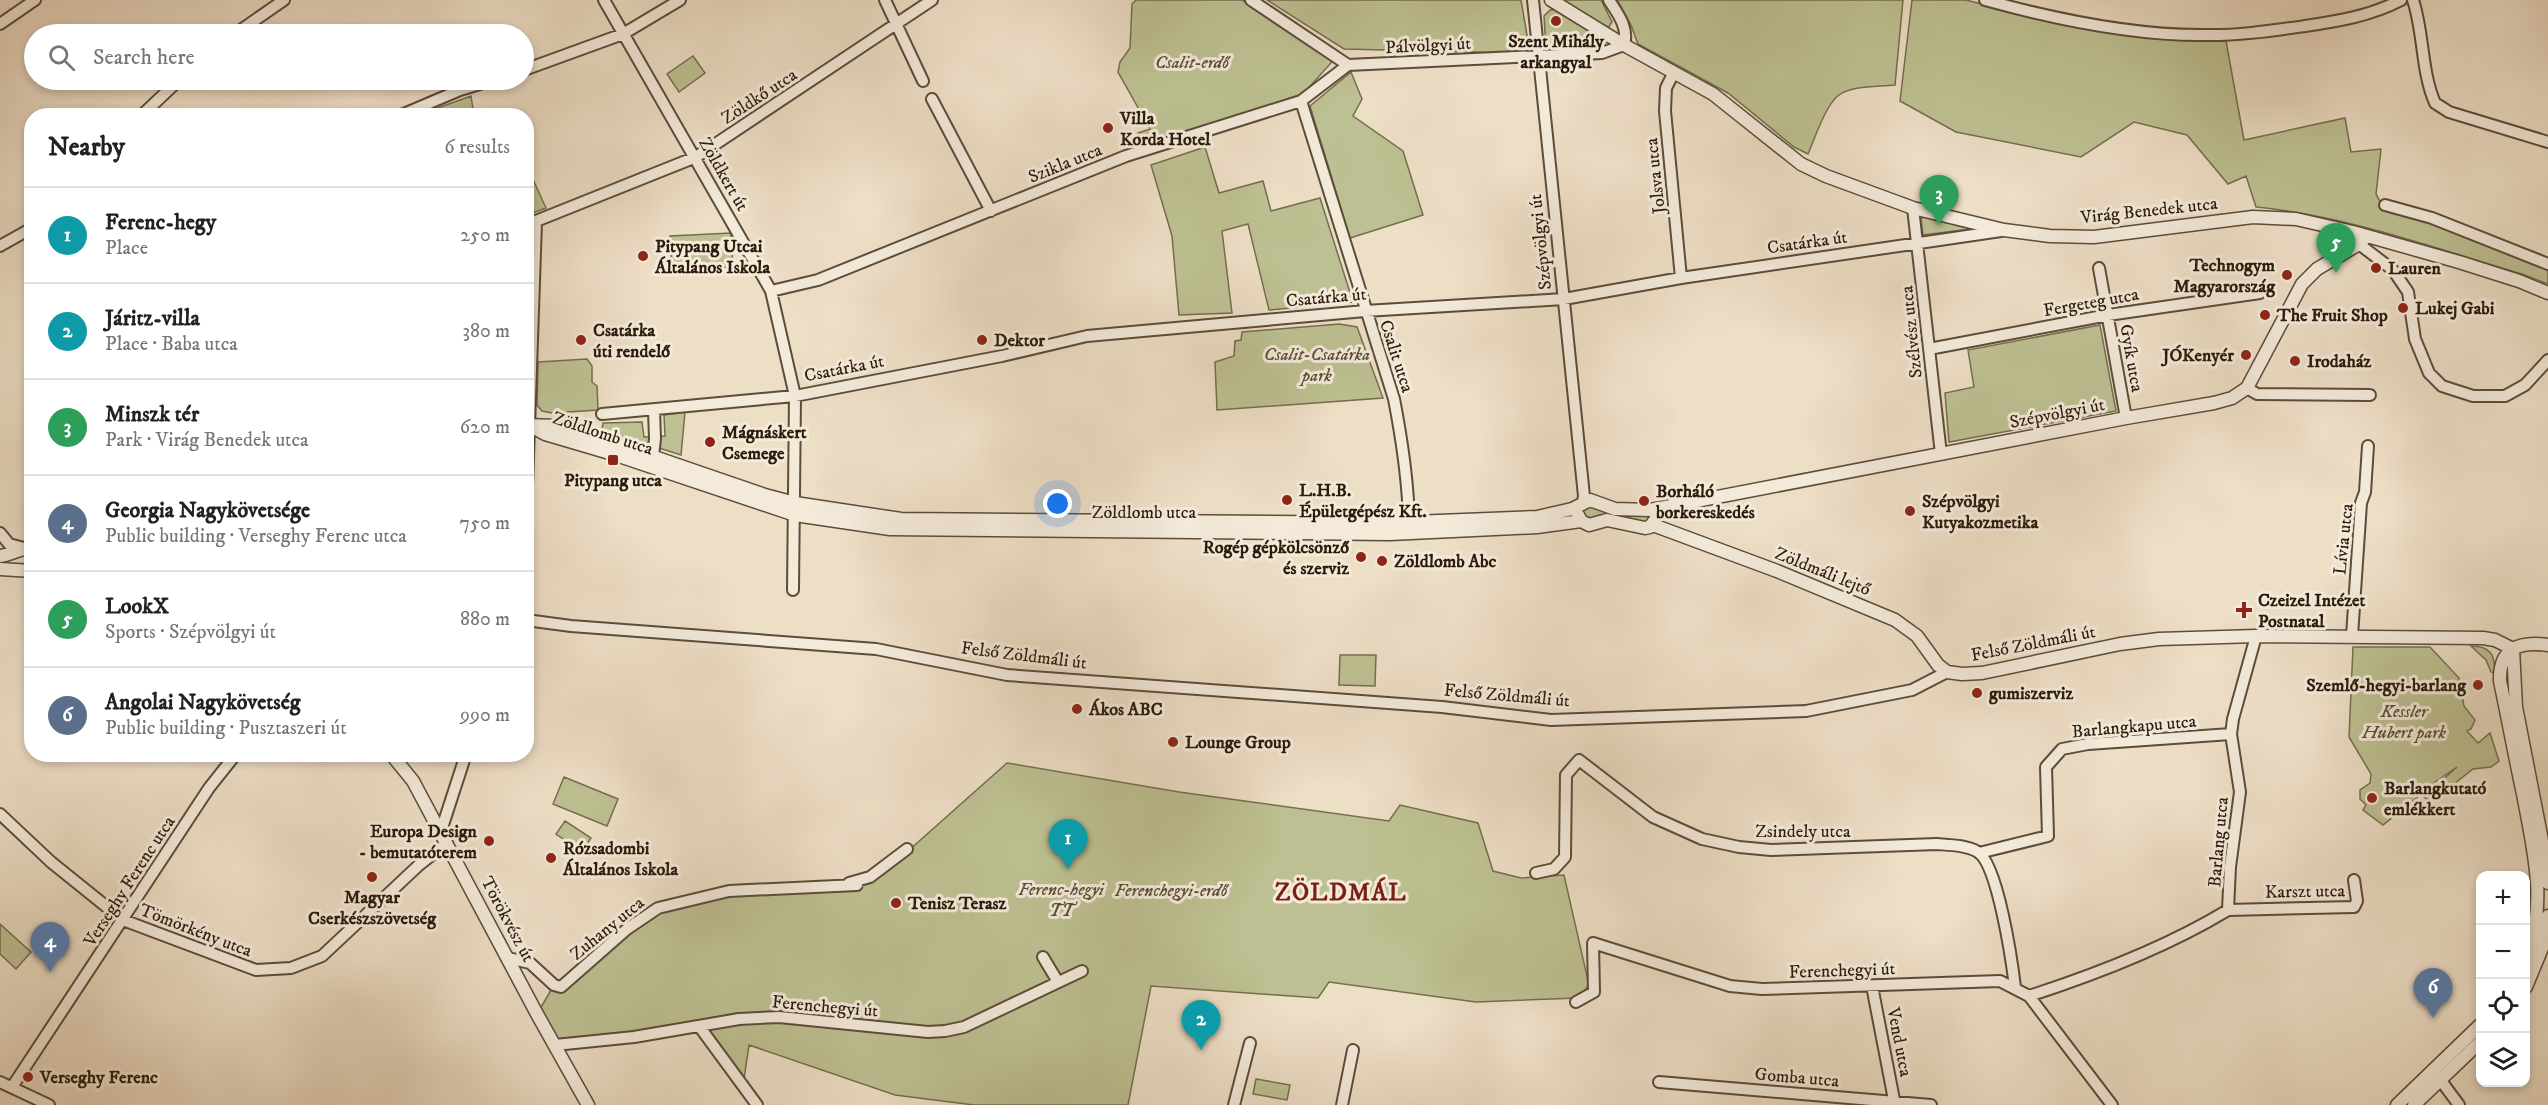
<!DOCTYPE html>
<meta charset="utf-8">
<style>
body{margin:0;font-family:"IM FELL DW Pica",serif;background:#f6f6f6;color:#222}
.controls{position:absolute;right:18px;bottom:18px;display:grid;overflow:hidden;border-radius:12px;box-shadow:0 3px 9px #0003}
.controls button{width:54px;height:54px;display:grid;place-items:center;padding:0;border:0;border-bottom:2px solid #e0e0e0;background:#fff;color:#222;font:30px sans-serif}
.you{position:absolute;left:1058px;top:504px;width:21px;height:21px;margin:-15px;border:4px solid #fff;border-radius:50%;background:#1a73e8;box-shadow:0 0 0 9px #1a73e833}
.badge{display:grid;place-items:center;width:39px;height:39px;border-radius:50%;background:#8f2418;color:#fff;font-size:20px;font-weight:700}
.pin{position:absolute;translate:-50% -50px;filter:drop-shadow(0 2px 3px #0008)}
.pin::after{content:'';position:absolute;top:32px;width:21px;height:18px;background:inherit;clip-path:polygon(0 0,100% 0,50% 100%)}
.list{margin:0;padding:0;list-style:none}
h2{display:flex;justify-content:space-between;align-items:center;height:78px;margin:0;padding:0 24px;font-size:26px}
h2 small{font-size:20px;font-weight:400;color:#767676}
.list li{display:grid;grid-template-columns:39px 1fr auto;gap:18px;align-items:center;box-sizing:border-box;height:96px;padding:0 24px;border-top:2px solid #e0e0e0}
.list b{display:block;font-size:22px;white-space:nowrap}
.list p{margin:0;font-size:20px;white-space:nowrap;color:#767676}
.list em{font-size:20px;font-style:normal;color:#767676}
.icon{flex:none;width:33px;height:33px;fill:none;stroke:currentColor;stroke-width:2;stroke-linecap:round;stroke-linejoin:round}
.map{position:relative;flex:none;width:2548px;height:1105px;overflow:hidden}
.search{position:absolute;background:#fff;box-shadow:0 3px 9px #0003;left:24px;top:24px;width:510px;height:66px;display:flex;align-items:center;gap:15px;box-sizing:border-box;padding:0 21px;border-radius:33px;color:#767676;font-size:22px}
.panel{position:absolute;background:#fff;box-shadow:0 3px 9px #0003;left:24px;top:108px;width:510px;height:654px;border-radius:24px}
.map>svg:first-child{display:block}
.green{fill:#bdc092;stroke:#746e4e;stroke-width:1.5}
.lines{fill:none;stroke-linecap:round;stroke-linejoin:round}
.minor-casing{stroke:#5c4c3a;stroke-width:14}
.tertiary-casing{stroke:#5c4c3a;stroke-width:15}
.minor{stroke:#f3eada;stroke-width:10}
.tertiary{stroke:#f3eada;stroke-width:12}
.poi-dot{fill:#8f2418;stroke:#f3eada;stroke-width:2}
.labels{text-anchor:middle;stroke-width:6;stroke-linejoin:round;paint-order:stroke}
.poi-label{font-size:18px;font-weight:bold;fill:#2b1b0b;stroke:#f3eada;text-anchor:start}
.street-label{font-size:18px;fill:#2b1b0b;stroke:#f3eada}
.park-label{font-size:18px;font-style:italic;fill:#574d34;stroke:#f3eada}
.district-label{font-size:24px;font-weight:bold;letter-spacing:1.5px;fill:#7a1f14;stroke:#f3eada}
</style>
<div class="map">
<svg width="2548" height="1105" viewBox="0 0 2548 1105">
<rect width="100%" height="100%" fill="#eddec6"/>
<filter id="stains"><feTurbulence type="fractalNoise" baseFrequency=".00333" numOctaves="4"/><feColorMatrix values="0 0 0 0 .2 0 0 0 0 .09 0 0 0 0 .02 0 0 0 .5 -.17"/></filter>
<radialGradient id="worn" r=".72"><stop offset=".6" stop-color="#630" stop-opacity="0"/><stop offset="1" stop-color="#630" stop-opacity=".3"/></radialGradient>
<path class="green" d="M1136 0H1242L1332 59 1331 63 1303 94 1140 146 1138 133 1150 129 1118 72 1120 62 1130 48 1132 4Z
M1267 0H1521L1528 41 1524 49 1514 53 1344 49Z
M1552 0H1601L1612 22 1607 30Z
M1617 0H1903L1895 85C1879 87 1853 85 1839 95 1826 104 1815 138 1808 154L1794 147 1728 93 1638 44 1631 25Z
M1912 0H1966L2040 19 2142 36 2226 41 2244 140 2345 118 2351 152 2381 149 2376 194 2383 207 2456 231 2548 270V284L2522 274C2434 248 2347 216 2256 207L2246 176 2228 184 2187 135 2134 122 2081 157 1956 132 1900 101Z
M1559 9 1600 38 1605 44 1602 46 1549 53 1546 50 1544 16 1550 10Z
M693 56 705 73 679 92 667 74Z
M1351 72 1362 99 1353 116 1403 151 1423 215 1350 238 1310 106Z
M471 96 474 115 421 114Z
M1205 147 1219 193 1263 181 1271 211 1320 198 1353 302 1269 310 1248 224 1222 231 1232 313 1179 315 1172 236 1151 165Z
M526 164 546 208 527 215H526Z
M1924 217 1971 229 1923 235 1921 219Z
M731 233 733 267 672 270 670 236Z
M1339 324 1357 327 1383 398 1217 410 1215 362 1234 356 1235 341 1241 340 1242 332Z
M2100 325 2116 411 1949 442 1945 393 1974 387 1968 350Z
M587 359 592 366V382L597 386 598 410 552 413 542 411 537 405 538 362Z
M685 412 681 455 602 430 603 423 642 422 644 437 665 436 664 415Z
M1586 505 1646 514 1649 518 1648 522 1594 523 1582 514Z
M2471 646C2490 646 2496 655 2494 673L2491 672 2486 660Z
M2353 647H2430L2459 678 2464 706 2475 720 2471 729 2467 731 2478 743 2490 733 2499 761 2491 767 2473 769 2431 802 2424 797V793L2437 785 2457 767 2418 794 2419 796 2383 825 2363 810 2366 805 2360 799V790L2370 783 2371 774 2349 737Z
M1340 655H1376L1375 686 1339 685Z
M1007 763 1179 792 1389 821 1400 805 1478 823 1493 871 1521 878 1564 875 1589 985 1578 998 1476 1002 1329 982 1318 998 1151 986 1128 1105H974L895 1095 749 1045 743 1086 699 1026 555 1045 537 1014 554 985 561 987 658 908 692 898 824 886 881 875Z
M564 777 618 799 607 826 553 804Z
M565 821 591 838 582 852 556 834Z
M0 924 31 952 16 969 0 954Z
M1256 1079 1290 1085 1287 1100 1253 1094Z"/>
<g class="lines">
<defs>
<path id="minor" d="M604 0 771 291 795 396 793 590
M885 0 923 81
M1251 0 1348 65 1602 53 1624 45C1629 28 1618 14 1609 0
M1533 0 1584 496 1583 502
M1985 0C2054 19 2129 35 2200 35 2236 36 2270 31 2305 26 2339 21 2370 16 2401 0
M2413 0C2424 33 2421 71 2435 103L2449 112 2548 142
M0 24 35 0
M235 34 284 0
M524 70 623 34 680 0
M1674 72 1666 88 1665 111 1681 278
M932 99 991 211
M1301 101 1394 399C1402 440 1408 480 1409 522
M141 116 179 80
M399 116 460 90 493 80
M2385 205 2432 218 2548 264
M1913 208 1941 454
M526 225 696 157 932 0
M2359 244 2393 270 2408 292 2415 339 2429 373 2442 386 2473 396H2505L2525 385 2548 360
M0 246 32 228
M2099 268 2126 418
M771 291 818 280 1126 156 1301 101 1348 65
M1929 349 2108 315 2260 293
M2247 388 2257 394 2370 395
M602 414 795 396 1002 356 1087 336 1365 311 1564 299 1681 278 2001 231
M653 456 655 439 654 410
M526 515 536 222
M0 533 9 544 24 548
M526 620 571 626 876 649 1007 675 1442 707 1551 720 1806 711 1912 690 1947 672
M2352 636 2361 503 2365 492 2368 446
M0 814 51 862 123 920 256 970 291 968 322 956 419 865 447 843
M441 831 466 754
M1979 853 2048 836 2046 767 2062 749 2088 744 2231 734
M1536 873 1554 869 1565 857 1566 775 1579 760 1653 817 1702 839 1739 847 1771 850 1937 844C1950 845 1966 845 1978 852 1998 865 2012 962 2015 987
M849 883 870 877 907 849
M2228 910 2354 907 2357 901 2354 880
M1043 957 1058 982
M508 958 530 963 554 985 561 987 627 929 658 908 729 891 857 885
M1872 986 1895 1105
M2029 996C2097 974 2167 947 2228 910L2230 867 2240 792 2231 734 2233 719 2256 636
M1576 1002 1594 992 1593 943 1730 986 1762 989 2000 981 2029 996 2112 1105
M699 1026 757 1105
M555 1045 634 1037 739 1019 779 1017 928 1032 945 1031 964 1027 1082 971
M2436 1074 2459 1105
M0 1082 49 1105
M1659 1082 1931 1105
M12 1087 209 788 236 754
M1234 1105 1250 1043
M1342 1105 1353 1050"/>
<path id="tertiary" d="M1551 0 1624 45 1713 94 1801 164 1826 176 1913 208 2004 230 2050 236 2094 237 2253 217 2296 219 2353 232 2459 262 2519 281 2548 293
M526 425 557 426 599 438 765 495 795 503 901 519 1389 523 1537 517 1572 509 1590 500 1615 509 1650 510 2126 418 2214 403 2232 398 2247 388 2302 284 2317 269 2359 244 2367 236
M529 425 545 434 613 454 795 515 890 529 1390 534 1537 527 1581 521
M1578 515 1581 521 1589 525 1607 520 1645 528 1650 527 1655 520
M1653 525 1777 571 1895 620 1917 636 1938 665 1947 672 1962 674 1982 673 2120 644 2159 639 2256 636 2483 638 2495 640 2513 649
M0 556C11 555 21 547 32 549
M0 569 32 571
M2513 649 2516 707 2547 866 2548 883
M391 754 413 781 537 1014 588 1105
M2526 957C2548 903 2533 848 2523 794 2515 757 2508 719 2500 681 2499 649 2518 641 2548 645
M2526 987 2542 948 2548 916
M2397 1105 2480 1025
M2414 1105 2480 1042"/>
</defs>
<use href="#minor" class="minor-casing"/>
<use href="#tertiary" class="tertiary-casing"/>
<use href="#minor" class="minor"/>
<use href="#tertiary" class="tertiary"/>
</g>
<g class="poi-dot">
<circle cx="1556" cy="21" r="6"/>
<circle cx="1108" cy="128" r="6"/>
<circle cx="643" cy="256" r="6"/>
<circle cx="2376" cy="268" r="6"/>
<circle cx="2287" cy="275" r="6"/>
<circle cx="2403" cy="308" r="6"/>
<circle cx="2265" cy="315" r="6"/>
<circle cx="581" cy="340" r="6"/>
<circle cx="982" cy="340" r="6"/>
<circle cx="2246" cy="355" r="6"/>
<circle cx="2295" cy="361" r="6"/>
<circle cx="710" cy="442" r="6"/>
<rect x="607" y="454" width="12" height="12" rx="3"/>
<circle cx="1287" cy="500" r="6"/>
<circle cx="1644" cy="501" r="6"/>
<circle cx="1910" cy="511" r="6"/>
<circle cx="1361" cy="557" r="6"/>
<circle cx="1382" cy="561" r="6"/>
<path d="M2241 601h6v6h6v6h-6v6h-6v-6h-6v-6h6z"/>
<circle cx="2478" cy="685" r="6"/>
<circle cx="1977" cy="693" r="6"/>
<circle cx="1077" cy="709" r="6"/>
<circle cx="1173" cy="742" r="6"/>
<circle cx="2372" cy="798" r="6"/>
<circle cx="489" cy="841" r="6"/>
<circle cx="551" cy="858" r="6"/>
<circle cx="372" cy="877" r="6"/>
<circle cx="896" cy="903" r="6"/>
<circle cx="28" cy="1077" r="6"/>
</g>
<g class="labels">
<g class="poi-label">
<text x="1556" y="47" text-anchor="middle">Szent Mihály<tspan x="1556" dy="21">arkangyal</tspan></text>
<text x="1120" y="124">Villa<tspan x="1120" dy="21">Korda Hotel</tspan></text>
<text x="655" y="252">Pitypang Utcai<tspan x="655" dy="21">Általános Iskola</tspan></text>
<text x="2275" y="271" text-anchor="end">Technogym<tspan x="2275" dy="21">Magyarország</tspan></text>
<text x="2388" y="274">Lauren</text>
<text x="2415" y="314">Lukej Gabi</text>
<text x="2277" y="321">The Fruit Shop</text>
<text x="593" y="336">Csatárka<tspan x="593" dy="21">úti rendelő</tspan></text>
<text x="994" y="346">Dektor</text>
<text x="2234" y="361" text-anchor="end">JÓKenyér</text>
<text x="2307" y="367">Irodaház</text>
<text x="722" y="438">Mágnáskert<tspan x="722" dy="21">Csemege</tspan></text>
<text x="613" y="486" text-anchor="middle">Pitypang utca</text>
<text x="1299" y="496">L.H.B.<tspan x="1299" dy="21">Épületgépész Kft.</tspan></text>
<text x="1656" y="497">Borháló<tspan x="1656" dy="21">borkereskedés</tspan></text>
<text x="1922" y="507">Szépvölgyi<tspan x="1922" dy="21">Kutyakozmetika</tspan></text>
<text x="1349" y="553" text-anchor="end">Rogép gépkölcsönző<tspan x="1349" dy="21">és szerviz</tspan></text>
<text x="1394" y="567">Zöldlomb Abc</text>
<text x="2258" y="606">Czeizel Intézet<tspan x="2258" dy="21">Postnatal</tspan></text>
<text x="2466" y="691" text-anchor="end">Szemlő-hegyi-barlang</text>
<text x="1989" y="699">gumiszerviz</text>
<text x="1089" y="715">Ákos ABC</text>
<text x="1185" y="748">Lounge Group</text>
<text x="2384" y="794">Barlangkutató<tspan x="2384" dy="21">emlékkert</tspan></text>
<text x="477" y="837" text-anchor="end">Europa Design<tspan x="477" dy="21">- bemutatóterem</tspan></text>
<text x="563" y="854">Rózsadombi<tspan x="563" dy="21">Általános Iskola</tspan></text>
<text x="372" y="903" text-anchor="middle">Magyar<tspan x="372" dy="21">Cserkészszövetség</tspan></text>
<text x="908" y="909">Tenisz Terasz</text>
<text x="40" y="1083">Verseghy Ferenc</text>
</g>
<g class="street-label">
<text transform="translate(1428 45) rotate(-3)" y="6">Pálvölgyi út</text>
<text transform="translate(759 96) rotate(-33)" y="6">Zöldkő utca</text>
<text transform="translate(1065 163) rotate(-22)" y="6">Szikla utca</text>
<text transform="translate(724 174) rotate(60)" y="6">Zöldkert út</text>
<text transform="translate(1655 176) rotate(-96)" y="6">Jolsva utca</text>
<text transform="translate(2149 210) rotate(-6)" y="6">Virág Benedek utca</text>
<text transform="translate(1540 242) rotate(-96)" y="6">Szépvölgyi út</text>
<text transform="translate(1807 242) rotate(-8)" y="6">Csatárka út</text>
<text transform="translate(1326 297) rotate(-5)" y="6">Csatárka út</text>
<text transform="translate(2091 302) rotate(-10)" y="6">Fergeteg utca</text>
<text transform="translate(1911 332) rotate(-96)" y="6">Szélvész utca</text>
<text transform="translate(1397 356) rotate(72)" y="6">Csalit utca</text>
<text transform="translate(2132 358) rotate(80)" y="6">Gyík utca</text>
<text transform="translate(844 368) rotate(-11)" y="6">Csatárka út</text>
<text transform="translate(2057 413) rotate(-11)" y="6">Szépvölgyi út</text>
<text transform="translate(603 433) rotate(18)" y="6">Zöldlomb utca</text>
<text x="1144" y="518">Zöldlomb utca</text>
<text transform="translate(2343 539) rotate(-84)" y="6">Lívia utca</text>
<text transform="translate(1823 571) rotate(22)" y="6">Zöldmáli lejtő</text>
<text transform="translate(2033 643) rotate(-11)" y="6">Felső Zöldmáli út</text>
<text transform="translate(1024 655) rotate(7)" y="6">Felső Zöldmáli út</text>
<text transform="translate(1507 695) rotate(5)" y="6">Felső Zöldmáli út</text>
<text transform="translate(2134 726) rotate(-5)" y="6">Barlangkapu utca</text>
<text x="1803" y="837">Zsindely utca</text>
<text transform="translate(2218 842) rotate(-85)" y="6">Barlang utca</text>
<text transform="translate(129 881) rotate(-57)" y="6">Verseghy Ferenc utca</text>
<text transform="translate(2305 891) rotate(-1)" y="6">Karszt utca</text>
<text transform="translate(508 919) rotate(62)" y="6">Törökvész út</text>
<text transform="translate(607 928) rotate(-39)" y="6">Zuhany utca</text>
<text transform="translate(196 930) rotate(21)" y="6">Tömörkény utca</text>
<text transform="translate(1842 970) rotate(-2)" y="6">Ferenchegyi út</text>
<text transform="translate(825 1006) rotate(5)" y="6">Ferenchegyi út</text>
<text transform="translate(1900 1042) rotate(79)" y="6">Vend utca</text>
<text transform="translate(1797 1077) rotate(5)" y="6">Gomba utca</text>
</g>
<g class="park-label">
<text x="1192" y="68">Csalit-erdő</text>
<text x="1317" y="360">Csalit-Csatárka<tspan x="1317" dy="21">park</tspan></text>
<text x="2404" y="717">Kessler<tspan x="2404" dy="21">Hubert park</tspan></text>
<text x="1061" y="895">Ferenc-hegyi<tspan x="1061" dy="21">TT</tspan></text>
<text x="1171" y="896">Ferenchegyi-erdő</text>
</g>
<g class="district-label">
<text x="1341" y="900">ZÖLDMÁL</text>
</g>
</g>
<rect width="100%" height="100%" filter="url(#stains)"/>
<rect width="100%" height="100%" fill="url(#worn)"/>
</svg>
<div class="controls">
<button>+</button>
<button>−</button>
<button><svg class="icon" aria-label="locate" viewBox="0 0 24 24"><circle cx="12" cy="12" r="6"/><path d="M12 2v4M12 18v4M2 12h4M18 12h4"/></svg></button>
<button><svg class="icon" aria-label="layers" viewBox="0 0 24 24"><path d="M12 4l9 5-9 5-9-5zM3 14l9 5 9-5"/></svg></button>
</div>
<div class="you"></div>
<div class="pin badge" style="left:1068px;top:869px;background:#0f9aa8">1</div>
<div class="pin badge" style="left:1201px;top:1050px;background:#0f9aa8">2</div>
<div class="pin badge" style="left:1939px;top:225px;background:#2e9e5b">3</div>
<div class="pin badge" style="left:50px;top:972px;background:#5c6f8a">4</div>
<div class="pin badge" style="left:2336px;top:273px;background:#2e9e5b">5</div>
<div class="pin badge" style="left:2433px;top:1018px;background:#5c6f8a">6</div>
<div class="search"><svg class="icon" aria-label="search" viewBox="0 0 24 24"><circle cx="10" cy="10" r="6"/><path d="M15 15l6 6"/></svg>Search here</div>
<section class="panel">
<h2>Nearby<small>6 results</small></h2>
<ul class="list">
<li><span class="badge" style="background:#0f9aa8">1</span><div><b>Ferenc-hegy</b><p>Place</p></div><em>250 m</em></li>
<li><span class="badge" style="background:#0f9aa8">2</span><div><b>Járitz-villa</b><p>Place · Baba utca</p></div><em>380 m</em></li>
<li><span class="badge" style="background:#2e9e5b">3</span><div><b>Minszk tér</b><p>Park · Virág Benedek utca</p></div><em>620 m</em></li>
<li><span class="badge" style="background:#5c6f8a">4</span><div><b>Georgia Nagykövetsége</b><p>Public building · Verseghy Ferenc utca</p></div><em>750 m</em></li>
<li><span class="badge" style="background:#2e9e5b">5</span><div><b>LookX</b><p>Sports · Szépvölgyi út</p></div><em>880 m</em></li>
<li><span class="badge" style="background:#5c6f8a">6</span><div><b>Angolai Nagykövetség</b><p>Public building · Pusztaszeri út</p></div><em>990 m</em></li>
</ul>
</section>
</div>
